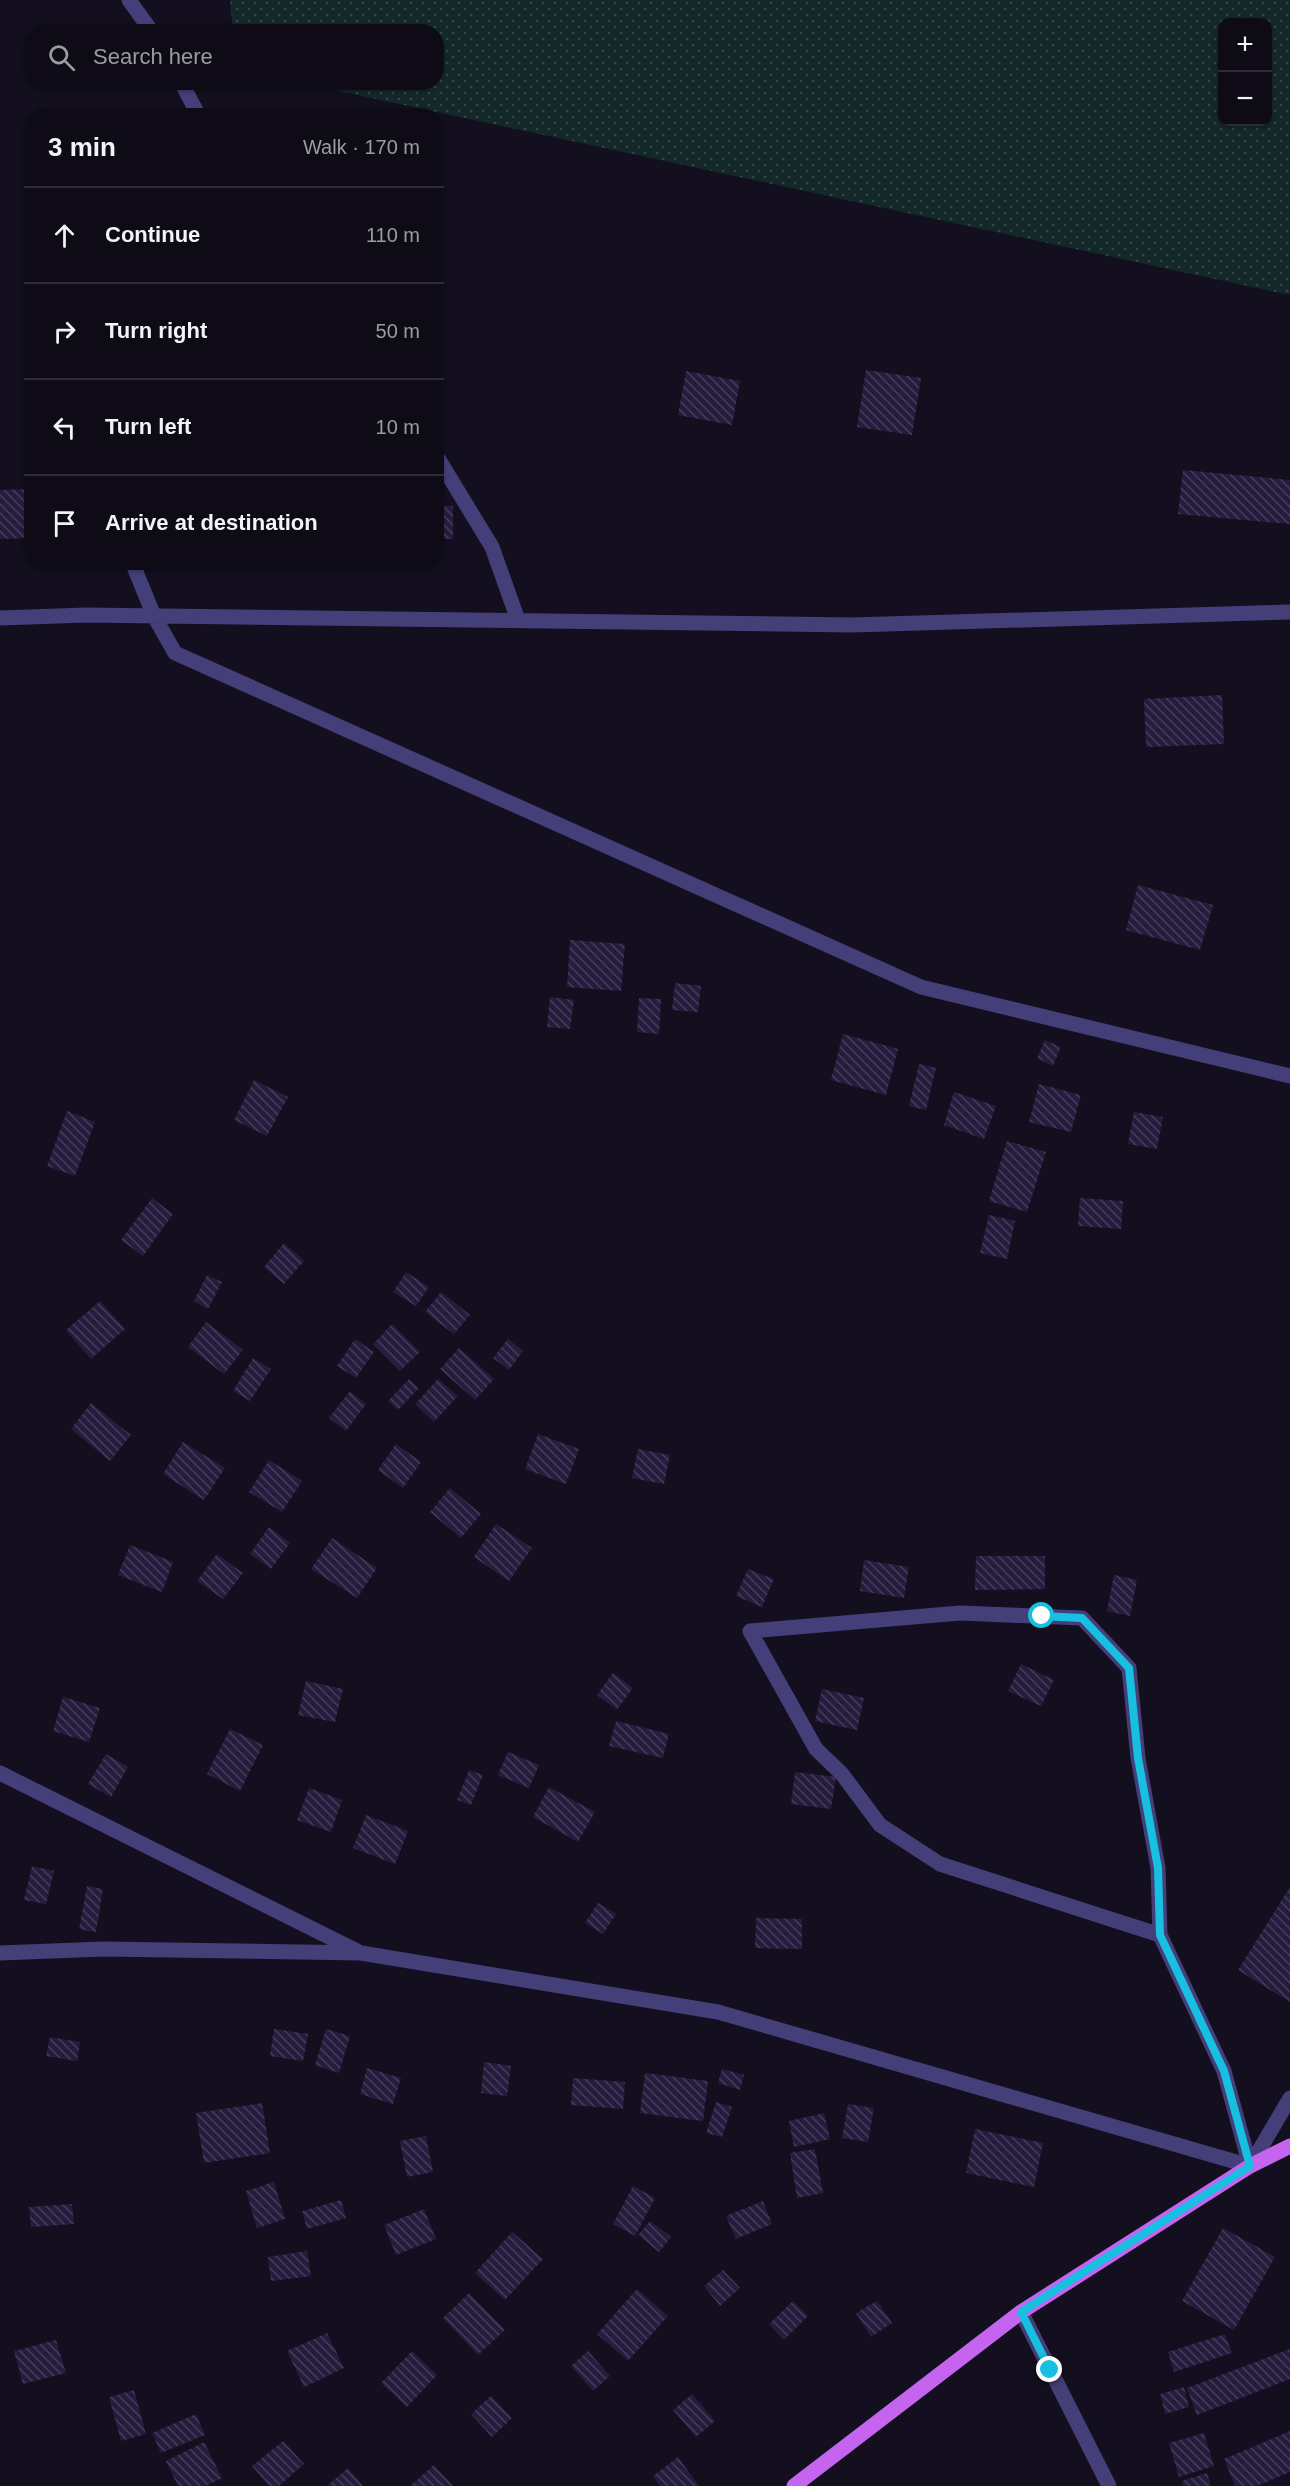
<!DOCTYPE html>
<meta charset="utf-8">
<style>
body{margin:0;font-family:Helvetica,sans-serif;background:#1c1924;color:#f1f3f6}
.controls{position:absolute;right:18px;top:18px;display:grid;overflow:hidden;border-radius:12px;box-shadow:0 2px 4px #0004}
.controls button{width:54px;height:54px;display:grid;place-items:center;padding:0;border:0;border-bottom:2px solid #2e2b36;background:#0e0b17;color:#f1f3f6;font:30px sans-serif}
.stop{position:absolute;width:18px;height:18px;margin:-14px;border:4px solid #17bfe1;border-radius:50%;background:#fff}
.stop.end{background:#17bfe1;border-color:#fff;box-shadow:0 2px 6px #0008}
.list{margin:0;padding:0;list-style:none}
h2{display:flex;justify-content:space-between;align-items:center;height:78px;margin:0;padding:0 24px;font-size:26px}
h2 small{font-size:20px;font-weight:400;color:#9b9ba1}
.list li{display:grid;grid-template-columns:39px 1fr auto;gap:18px;align-items:center;box-sizing:border-box;height:96px;padding:0 24px;border-top:2px solid #2e2b36}
.list b{display:block;font-size:22px;white-space:nowrap}
.list em{font-size:20px;font-style:normal;color:#9b9ba1}
.icon{flex:none;width:33px;height:33px;fill:none;stroke:currentColor;stroke-width:2;stroke-linecap:round;stroke-linejoin:round}
.map{position:relative;flex:none;width:1290px;height:2486px;overflow:hidden}
.search{position:absolute;background:#0e0b17;box-shadow:0 2px 4px #0004;left:24px;top:24px;width:420px;height:66px;display:flex;align-items:center;gap:15px;box-sizing:border-box;padding:0 21px;border-radius:24px;color:#9b9ba1;font-size:22px}
.panel{position:absolute;background:#0e0b17;box-shadow:0 2px 4px #0004;left:24px;top:108px;width:420px;height:462px;border-radius:24px}
.map>svg:first-child{display:block}
.grass{fill:url(#grass-dots);fill-rule:evenodd}
.building{fill:url(#building-back-hatch)}
.lines{fill:none;stroke-linecap:round;stroke-linejoin:round}
.street{stroke:#453f79;stroke-width:15}
.primary{stroke:#c464ef;stroke-width:15}
.route{stroke:#17bfe1;stroke-width:8}
</style>
<div class="map">
<svg width="1290" height="2486" viewBox="0 0 1290 2486">
<defs>
<pattern id="grass-dots" width="8" height="8" patternUnits="userSpaceOnUse" patternTransform="scale(1.5)"><rect width="8" height="8" fill="#132828"/><path d="M2 2h.1M6 6h.1" fill="none" stroke="#354648" stroke-width="1.8" stroke-linecap="round"/></pattern>
<pattern id="building-back-hatch" width="6" height="6" patternUnits="userSpaceOnUse" patternTransform="scale(1.5)"><rect width="6" height="6" fill="#261d3e"/><path d="M-1 5l2 2M0 0l6 6M5-1l2 2" fill="none" stroke="#453d5b"/></pattern>
</defs>
<rect width="100%" height="100%" fill="#130f1f"/>
<path class="grass" d="M230 0H1290V295L302 83 436 82V32L233 31ZM1222 22H1268V122H1222Z"/>
<path class="building" d="M866 370 921 378 912 435 857 427Z
M686 371 740 381 732 425 678 415Z
M1183 470 1290 480V524L1178 514Z
M32 489V538L0 539V490Z
M436 506H453V539H436Z
M1222 695 1224 744 1146 747 1144 699Z
M1138 885 1213 905 1200 950 1126 930Z
M570 940 625 944 621 991 567 987Z
M675 983 701 986 698 1012 672 1010Z
M550 997 574 1000 570 1029 547 1027Z
M639 998 661 999 659 1034 637 1032Z
M843 1034 898 1049 886 1095 831 1080Z
M1045 1040 1061 1047 1053 1066 1037 1058Z
M919 1064 936 1068 926 1110 909 1106Z
M254 1080 288 1097 267 1136 234 1120Z
M1039 1084 1081 1095 1071 1132 1029 1122Z
M954 1092 996 1106 984 1139 944 1125Z
M67 1111 95 1122 75 1176 47 1166Z
M1134 1112 1163 1117 1157 1149 1128 1144Z
M1007 1141 1046 1152 1027 1212 989 1201Z
M152 1198 173 1214 143 1256 121 1240Z
M1080 1198 1123 1201 1121 1229 1078 1226Z
M989 1215 1015 1221 1007 1259 980 1253Z
M284 1243 304 1261 284 1284 264 1267Z
M406 1272 429 1287 416 1306 393 1292Z
M207 1275 222 1282 208 1309 194 1301Z
M441 1292 470 1315 454 1334 425 1312Z
M100 1301 125 1329 91 1359 66 1330Z
M206 1322 243 1350 224 1374 188 1347Z
M392 1324 420 1352 400 1371 373 1344Z
M355 1339 374 1352 356 1378 337 1366Z
M508 1339 523 1351 509 1370 493 1358Z
M459 1348 494 1379 475 1400 440 1369Z
M253 1358 271 1369 250 1401 233 1391Z
M409 1379 419 1388 398 1410 388 1401Z
M438 1379 458 1396 434 1422 415 1404Z
M350 1391 366 1404 346 1431 329 1418Z
M91 1403 131 1435 110 1461 71 1429Z
M538 1434 579 1449 566 1484 525 1469Z
M183 1442 225 1468 204 1500 163 1474Z
M396 1444 421 1462 403 1488 378 1470Z
M638 1449 670 1455 664 1484 632 1478Z
M269 1460 302 1481 282 1512 249 1492Z
M450 1488 481 1514 461 1538 430 1512Z
M496 1524 532 1548 509 1581 474 1557Z
M269 1527 290 1543 271 1569 250 1554Z
M332 1538 377 1568 357 1598 311 1569Z
M130 1545 173 1562 162 1592 118 1575Z
M217 1554 243 1573 223 1599 197 1581Z
M976 1556H1045V1589L975 1590Z
M864 1560 909 1567 904 1598 860 1591Z
M748 1569 774 1579 762 1607 736 1596Z
M1114 1575 1137 1580 1130 1616 1107 1611Z
M1021 1664 1054 1680 1041 1706 1008 1691Z
M613 1673 633 1688 617 1710 597 1695Z
M306 1681 343 1689 335 1722 298 1715Z
M822 1689 864 1698 857 1730 815 1721Z
M63 1697 100 1708 89 1742 53 1731Z
M616 1721 669 1734 663 1758 609 1746Z
M230 1729 263 1745 240 1791 207 1774Z
M508 1752 539 1765 529 1788 498 1775Z
M106 1754 128 1767 111 1797 88 1784Z
M469 1770 483 1775 471 1805 457 1800Z
M795 1772 836 1777 831 1809 791 1804Z
M549 1787 595 1812 578 1842 533 1817Z
M309 1788 342 1800 331 1832 297 1820Z
M366 1815 408 1831 395 1864 353 1848Z
M32 1866 54 1871 46 1904 24 1900Z
M87 1886 103 1889 96 1932 79 1929Z
M1290 1887V2002L1238 1970Z
M598 1903 616 1914 603 1934 585 1923Z
M756 1918 802 1919V1949L755 1948Z
M274 2029 308 2034 303 2061 270 2056Z
M326 2029 350 2036 339 2073 315 2065Z
M50 2037 80 2042 77 2061 46 2056Z
M484 2062 511 2066 507 2096 481 2093Z
M367 2068 401 2078 393 2104 360 2094Z
M722 2069 744 2075 740 2090 718 2083Z
M645 2073 708 2081 703 2121 640 2113Z
M573 2078 625 2082 623 2109 571 2105Z
M716 2102 732 2107 722 2137 706 2133Z
M262 2103 270 2153 204 2163 196 2113Z
M848 2104 874 2108 868 2142 842 2138Z
M824 2113 830 2139 794 2147 789 2121Z
M975 2129 1043 2143 1034 2187 966 2173Z
M426 2136 433 2172 407 2177 400 2141Z
M815 2149 823 2193 797 2198 790 2153Z
M274 2182 285 2219 257 2228 246 2191Z
M633 2186 655 2198 635 2236 613 2224Z
M341 2200 346 2218 307 2229 302 2211Z
M763 2201 772 2224 736 2239 726 2216Z
M72 2204 74 2224 31 2227 29 2207Z
M424 2209 436 2239 396 2255 384 2225Z
M650 2221 671 2237 659 2252 638 2235Z
M1223 2228 1275 2257 1234 2330 1182 2301Z
M512 2232 543 2259 505 2300 475 2273Z
M307 2251 311 2276 271 2281 268 2257Z
M723 2270 740 2288 720 2306 704 2286Z
M637 2289 668 2316 628 2361 597 2334Z
M469 2293 505 2330 478 2355 443 2318Z
M793 2301 808 2316 784 2340 769 2324Z
M877 2301 892 2323 871 2337 856 2313Z
M327 2333 344 2368 304 2387 287 2351Z
M1225 2334 1232 2353 1174 2372 1168 2352Z
M56 2340 66 2373 23 2384 14 2351Z
M1290 2349V2379L1197 2415 1187 2388Z
M412 2351 437 2375 407 2407 381 2383Z
M588 2351 610 2376 593 2391 571 2366Z
M1184 2387 1189 2407 1165 2414 1160 2394Z
M134 2390 146 2434 121 2441 109 2397Z
M692 2394 715 2421 696 2437 673 2410Z
M491 2396 512 2418 492 2437 471 2414Z
M196 2414 205 2435 161 2453 152 2433Z
M1290 2431V2472L1257 2486H1235L1224 2459Z
M1204 2433 1214 2466 1179 2477 1169 2443Z
M283 2441 304 2464 279 2486H269L252 2466Z
M204 2442 222 2478 206 2486H178L166 2461Z
M678 2457 699 2486H660L653 2476Z
M434 2465 453 2486H410Z
M348 2468 363 2486H327Z
M1207 2473 1211 2486H1183L1182 2481Z"/>
<g class="lines">
<path class="street" d="M129 0 152 32
M181 82 199 116
M436 455 492 547 518 620
M132 562 154 616 175 653 921 987 1290 1076
M0 618 86 615 852 625 1290 612
M0 1773 357 1951
M1160 1935 940 1864 880 1825 842 1774 816 1749 750 1631 960 1613 1082 1618 1129 1668 1138 1758 1158 1868 1160 1935 1224 2071 1250 2166
M0 1953 103 1949 361 1953 718 2012 1250 2166
M1250 2166 1290 2098
M1021 2312 1109 2486"/>
<path class="primary" d="M794 2486 1021 2312 1250 2166 1290 2146"/>
</g>
<g class="lines">
<path class="route" d="M1042 1616 1082 1618 1129 1668 1138 1758 1158 1868 1160 1935 1224 2071 1250 2166 1021 2312 1050 2370"/>
</g>
</svg>
<div class="controls">
<button>+</button>
<button>−</button>
</div>
<div class="stop" style="left:1042px;top:1616px"></div>
<div class="stop end" style="left:1050px;top:2370px"></div>
<div class="search"><svg class="icon" aria-label="search" viewBox="0 0 24 24"><circle cx="10" cy="10" r="6"/><path d="M15 15l6 6"/></svg>Search here</div>
<section class="panel">
<h2>3 min<small>Walk · 170 m</small></h2>
<ul class="list">
<li><svg class="icon" aria-label="ahead" viewBox="0 0 24 24"><path d="M12 20V5M6 11l6-6 6 6"/></svg><div><b>Continue</b></div><em>110 m</em></li>
<li><svg class="icon" aria-label="right" viewBox="0 0 24 24"><path d="M7 20v-9h11M14 6l5 5-5 5"/></svg><div><b>Turn right</b></div><em>50 m</em></li>
<li><svg class="icon" aria-label="left" viewBox="0 0 24 24"><path d="M17 20v-9H6M10 6l-5 5 5 5"/></svg><div><b>Turn left</b></div><em>10 m</em></li>
<li><svg class="icon" aria-label="arrive" viewBox="0 0 24 24"><path d="M6 21V4h12l-3 4 3 4H6"/></svg><div><b>Arrive at destination</b></div></li>
</ul>
</section>
</div>
